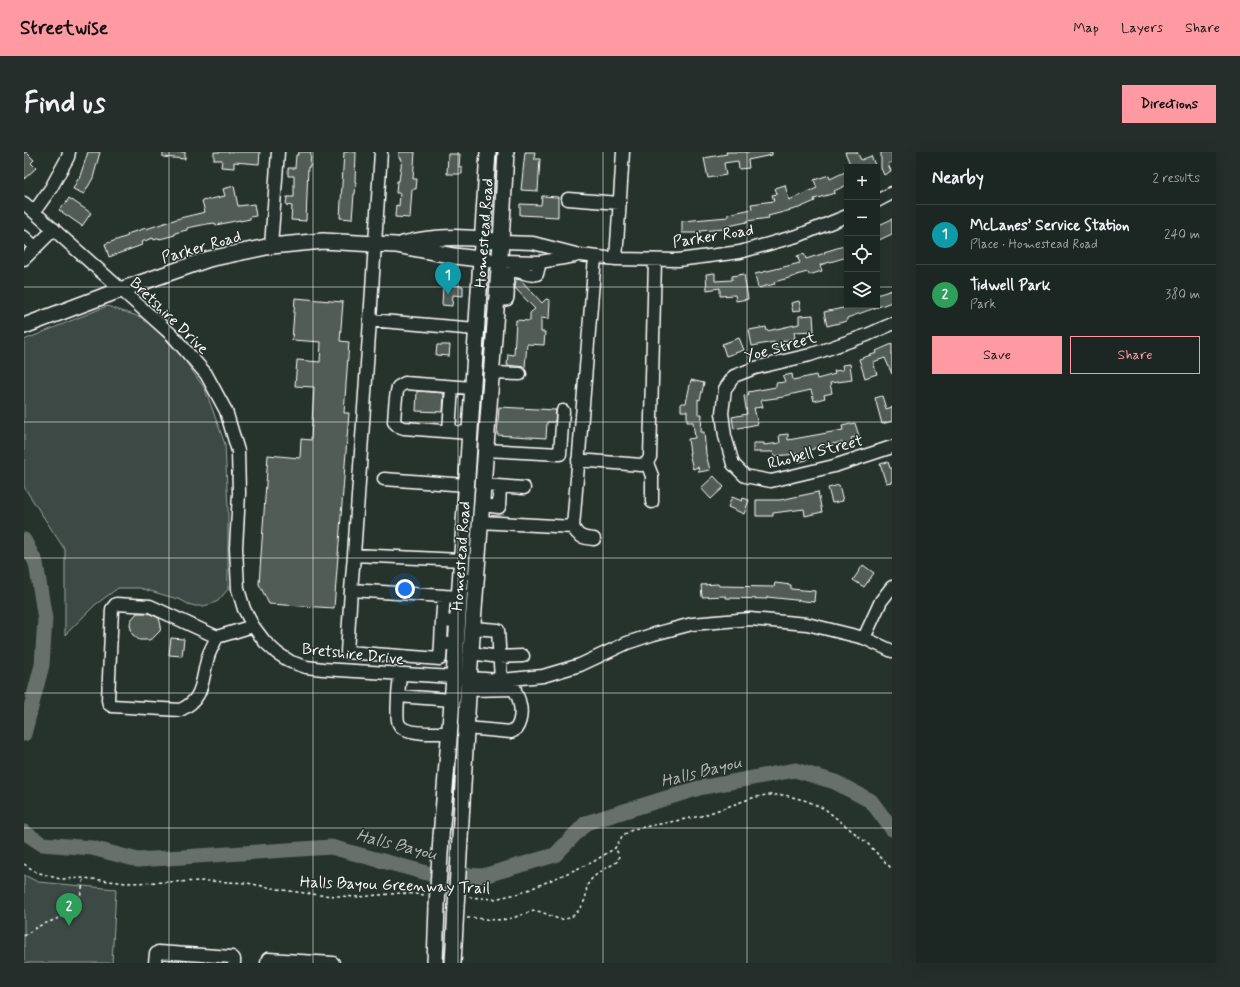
<!DOCTYPE html>
<meta charset="utf-8">
<style>
body{margin:0;font-family:Mynerve,sans-serif;background:#252e2a;color:#f1f3f6}
.controls{position:absolute;right:12px;top:12px;display:grid;overflow:hidden;border-radius:0px;box-shadow:0 4px 16px #0002}
.controls button{width:36px;height:36px;display:grid;place-items:center;padding:0;border:0;border-bottom:1px solid #3a4340;background:#1c2622;color:#f1f3f6;font:20px sans-serif}
.you{position:absolute;left:381px;top:437px;width:14px;height:14px;margin:-10px;border:3px solid #fff;border-radius:50%;background:#1a73e8;box-shadow:0 0 0 6px #1a73e833}
.badge{display:grid;place-items:center;width:26px;height:26px;border-radius:50%;background:#ff9aa2;color:#fff;font-size:13px;font-weight:700}
.pin{position:absolute;translate:-50% -33px;filter:drop-shadow(0 1px 2px #0008)}
.pin::after{content:'';position:absolute;top:21px;width:14px;height:12px;background:inherit;clip-path:polygon(0 0,100% 0,50% 100%)}
.list{margin:0;padding:0;list-style:none}
h2{display:flex;justify-content:space-between;align-items:center;height:52px;margin:0;padding:0 16px;font-size:17px}
h2 small{font-size:13px;font-weight:400;color:#a0a5a5}
.list li{display:grid;grid-template-columns:26px 1fr auto;gap:12px;align-items:center;box-sizing:border-box;height:60px;padding:0 16px;border-top:1px solid #3a4340}
.list b{display:block;font-size:15px;white-space:nowrap}
.list p{margin:0;font-size:13px;white-space:nowrap;color:#a0a5a5}
.list em{font-size:13px;font-style:normal;color:#a0a5a5}
.actions{display:flex;gap:8px;padding:12px 16px}
.actions a{flex:1;padding:9px 0;border:1px solid #ff9aa2;border-radius:0px;text-align:center;font-size:14px;color:#ff9aa2}
.actions .main{background:#ff9aa2;color:#111}
.icon{flex:none;width:22px;height:22px;fill:none;stroke:currentColor;stroke-width:2;stroke-linecap:round;stroke-linejoin:round}
.map{position:relative;flex:none;width:868px;height:811px;overflow:hidden;border-radius:0px}
header{display:flex;align-items:center;gap:24px;box-sizing:border-box;height:56px;padding:0 20px;background:#ff9aa2;color:#111}
header strong{font-size:19px}
nav{display:flex;gap:22px;margin-inline-start:auto;font-size:14px}
.intro{display:flex;align-items:center;justify-content:space-between;box-sizing:border-box;height:96px;padding:0 24px}
h1{margin:0;font-size:28px}
.button{padding:10px 18px;border-radius:0px;background:#ff9aa2;color:#111;font-size:14px;font-weight:700}
main{display:flex;gap:24px;padding:0 24px}
aside{flex:1;background:#1c2622;border-radius:0px;box-shadow:0 4px 16px #0002}
.map>svg:first-child{display:block}
.green{fill:#3e4944;stroke:#9ea4a2}
.lines{fill:none;stroke-linecap:round;stroke-linejoin:round}
.river{stroke:#67706c;stroke-width:15}
.building{fill:#515c57;stroke:#fff}
.minor-casing{stroke:#fff;stroke-width:15}
.major-casing{stroke:#fff;stroke-width:18}
.path{stroke:#fff;stroke-width:1.5;stroke-dasharray:3 3;stroke-linecap:butt}
.minor{stroke:#26332d;stroke-width:12}
.major{stroke:#26332d;stroke-width:15}
.major-bridge-casing{stroke:#fff;stroke-width:18;stroke-linecap:butt}
.major-bridge{stroke:#26332d;stroke-width:15}
.grid{fill:none;stroke:#fff;stroke-width:1;stroke-opacity:0.55}
.labels{text-anchor:middle;stroke-width:3;stroke-linejoin:round;paint-order:stroke}
.street-label{font-size:16px;fill:#fff;stroke:#26332d}
.water-label{font-size:17px;font-style:italic;fill:#b3b8b6;stroke:#26332d}
</style>
<header>
<strong>Streetwise</strong>
<nav><a>Map</a><a>Layers</a><a>Share</a></nav>
</header>
<div class="intro"><h1>Find us</h1><a class="button">Directions</a></div>
<main>
<div class="map">
<svg width="868" height="811" viewBox="0 0 868 811">
<rect width="100%" height="100%" fill="#26332d"/>
<filter id="ink" filterUnits="userSpaceOnUse"><feTurbulence type="fractalNoise" baseFrequency=".025" numOctaves="2"/><feDisplacementMap in="SourceGraphic" scale="8" xChannelSelector="R" yChannelSelector="G"/><feConvolveMatrix kernelMatrix="1 2 1 2 8 2 1 2 1" color-interpolation-filters="sRGB"/></filter>
<g filter="url(#ink)">
<path class="green" d="M83 154 119 166 155 200 181 237 201 292 204 357V437L194 449 187 452 179 454H171L164 452 157 448 116 436H94L71 453 41 483V398L0 335V188Z
M0 723 14 730 92 737 88 811H0Z"/>
<g class="lines">
<path class="river" d="M0 388 12 411 21 467 18 513 0 582
M0 680 18 692 68 696 114 708 307 695 403 721 459 724 531 703 562 671 675 636 771 618 811 630 847 649 868 677"/>
</g>
<path class="building" d="M0 0H2L10 8 7 11 12 16 0 27Z
M64 0H76L69 26 60 42 49 37 54 27H55Z
M139 0H161V7L139 5Z
M190 0H236L235 12 210 10V16L197 15 198 8H190Z
M275 0H287L286 15H284L282 69 267 68 268 54 262 53 263 45H270V24H264V16H271L272 3H274Z
M320 0H332L331 30H332L331 42H330L328 67 316 66Z
M375 0H391L389 27H393L392 37H388L386 66 371 65 372 53 375 54 376 41H372L373 29H375L378 7 375 6Z
M501 0H511L510 7H516L514 39 497 38Z
M702 0H748V3L724 8 725 16 715 17 714 9 700 11 702 23 684 26 680 6 703 2Z
M821 0H833L837 8 847 4 852 15H820L826 12Z
M857 0H868V10L864 12 867 19 860 23 857 16Z
M424 2H436L435 15H438V22H423Z
M823 19V33L810 39 811 41 790 47 791 49 775 56 744 64 745 66 723 69V70L700 75V77L676 79V81H658V69L704 65V62L728 57 727 52 750 49 748 43 753 42 751 36 761 33 765 48 793 36 790 28 805 23 806 27Z
M210 34 214 54 230 52 232 64 226 65V67L216 69V68L192 73 191 71 183 72 163 76V78L151 81V83L136 87V86L130 88 129 86 117 90 118 93 85 105 81 92 104 84 103 82 122 76V77L156 66 181 60 178 49 201 44 199 37Z
M518 44 534 45V65L496 63V52L517 53Z
M45 46 67 61 58 74 35 58 40 52 41 53Z
M868 67V82L853 89V74Z
M823 93V105L796 113 798 119 785 123 784 120 772 123V124L750 130 751 132 734 136 731 122 776 111 773 104 780 102 782 107 801 101 800 100Z
M691 121V129L708 128V124L720 122 724 147 712 149 711 143 696 144V136L683 138 682 122Z
M492 127 497 128 518 151 522 147 526 148 525 167 517 166V180H521L520 193 503 192 501 215 483 213 484 202 490 203 492 168 506 169V161L511 157 491 136Z
M419 133 439 134V144L429 143 428 154 418 153Z
M868 138V150L823 166V169L803 174 800 160 824 155 823 153H853V143Z
M271 146 319 150 316 189 325 190 320 261H325L310 456 245 452 235 432 244 303 276 306 277 287 287 288 290 235 271 234 273 208 296 210 297 190 268 188Z
M775 149 777 158 769 160 767 151Z
M789 163 790 179 770 180 771 186 759 189 761 195 752 197 750 190 728 194 725 178 742 175 743 179 775 172V164Z
M715 186 720 198 702 204 698 192Z
M868 192V222L861 206 849 210 853 222 841 226 835 207 853 201 852 199Z
M413 193H426L425 204 412 203Z
M826 212 828 228 806 231 808 241 800 243 801 246 790 249 787 238 760 244V245L737 248 739 255 730 256 734 272 710 277 708 265 723 262 720 244 725 243 724 240 752 235V231L761 230 759 224 768 222 769 228 792 223 793 227 811 222 810 219 819 218 818 213Z
M667 228 680 231 676 248 674 247V262H678L677 280H680L682 302 686 318 675 320 674 315 669 317 665 301H666L664 287 671 286 669 270H663V259H657V251H662Z
M393 239 420 241 419 260 392 259Z
M858 244 862 257 868 255V269L858 272 851 246Z
M475 255 532 258 531 270H523L522 286 473 283Z
M831 271 835 284 827 286 829 292 820 295 818 290 790 296V297L781 299 783 308 774 310 773 302 750 304 749 300H729V291H740V293L756 291 755 283 764 282V288L792 283 819 278 818 274Z
M864 310 866 316H868V330L862 331 856 312Z
M690 324 700 335 687 347 677 336Z
M815 333 819 349 808 351 804 336Z
M794 340 798 360 781 364 780 357 749 361V364H732V348H756Z
M708 345 718 349 719 346 725 348 720 362 704 355Z
M839 413 850 421 840 435 829 428Z
M751 431 767 433V437L791 439 790 450 743 445V447L702 446V444L678 445 677 433 694 432 695 434 750 435Z
M113 461H124L135 466 137 474 136 479 129 486 125 488H115L108 482 106 472 107 468Z
M147 486 160 487 158 504 145 503Z"/>
<g class="lines">
<defs>
<path id="minor" d="M544 47 595 51
M853 49 868 41
M0 51 148 183 182 222 202 259 214 299 215 341 212 396 214 437 220 457 229 474 241 490 253 501 267 510 282 515 299 517 477 528 519 524 556 513 603 491 630 482 668 472 726 467 783 472 840 486 868 499
M10 60 27 36 44 5 45 0
M0 85 11 95
M477 90 509 91 556 103 592 107 654 108 716 100 776 83 823 64
M247 94 254 0
M0 107 30 77
M592 107 599 0
M475 109 516 110 551 104
M472 149 483 147C486 140 478 119 491 119 499 119 505 125 513 122L516 110
M346 168 357 0
M868 172 843 183 786 203 731 216 710 224 701 237 698 261 701 284 709 312 721 324 747 329 810 314 868 295
M467 221 496 222
M425 279 428 235
M445 281 380 276 374 274 370 270C371 258 371 246 374 235L381 231 448 236
M461 298 536 302 539 259
M554 308 617 313 623 311 626 305 631 108
M623 311 628 324V350
M360 327 442 333
M459 333 500 336
M458 353 475 355 476 335
M456 370 549 375 571 105
M549 375C554 385 559 386 570 387
M330 403 327 438 435 445
M437 408 330 403 346 168 452 177
M327 438 323 500 416 507 417 491
M420 444 418 469 433 470
M418 469 417 491 425 492
M449 476 474 478 477 528
M193 485 126 454 92 452 88 457 84 548 85 552 88 554 156 558C181 547 177 528 184 505 186 498 190 492 193 485L229 474
M840 486 857 449 868 435
M447 501 475 505 499 504
M376 522 374 544 428 548
M445 538 491 537
M374 544C374 551 372 567 375 572 380 583 414 581 425 581
M442 576 487 580C496 577 498 562 496 553 495 544 489 535 484 528
M131 811 132 802 134 800 208 805 210 807V811
M243 811 244 807 309 811"/>
<path id="major" d="M379 92C408 84 437 84 466 88
M0 174 96 138 185 107 247 94 299 89 351 92 372 93 430 104 464 108
M417 685 430 526 464 0
M436 686 445 526 477 90 482 0
M411 811 413 754
M429 811 432 755"/>
</defs>
<use href="#minor" class="minor-casing"/>
<use href="#major" class="major-casing"/>
<path class="path" d="M0 712 12 720 36 727 60 726 102 731 184 729 223 731 259 738 295 743 334 745 377 741 403 743
M445 745 470 747 497 741 569 710 591 696 599 683 610 677 677 664 728 646 742 643H761L783 649 801 657 843 691 868 717
M443 766C457 766 470 769 483 767 493 766 503 759 512 759 524 760 534 772 547 765 554 761 561 751 562 743 563 740 562 736 563 734 568 722 584 716 594 709L595 703 591 696
M0 784C4 781 9 778 13 775 28 768 45 765 53 750 58 743 58 734 60 726"/>
<use href="#minor" class="minor"/>
<use href="#major" class="major"/>
<defs>
<path id="major-bridge" d="M413 754 417 685
M432 755 436 686"/>
</defs>
<use href="#major-bridge" class="major-bridge-casing"/>
<use href="#major-bridge" class="major-bridge"/>
</g>
</g>
<path class="grid" d="M145 0V811M289 0V811M434 0V811M579 0V811M723 0V811M0 135H823M853 135H868M0 270H868M0 406H868M0 541H868M0 676H868"/>
<g class="labels">
<g class="street-label">
<text transform="translate(459 81) rotate(-86)" y="6">Homestead Road</text>
<text transform="translate(689 83) rotate(-9)" y="6">Parker Road</text>
<text transform="translate(177 94) rotate(-16)" y="6">Parker Road</text>
<text transform="translate(146 163) rotate(44)" y="6">Bretshire Drive</text>
<text transform="translate(756 194) rotate(-16)" y="6">Yoe Street</text>
<text transform="translate(791 299) rotate(-14)" y="6">Rhobell Street</text>
<text transform="translate(436 404) rotate(-86)" y="6">Homestead Road</text>
<text transform="translate(329 501) rotate(6)" y="6">Bretshire Drive</text>
<text transform="translate(371 732) rotate(2)" y="6">Halls Bayou Greenway Trail</text>
</g>
<g class="water-label">
<text transform="translate(677 619) rotate(-14)" y="6">Halls Bayou</text>
<text transform="translate(373 692) rotate(14)" y="6">Halls Bayou</text>
</g>
</g>
</svg>
<div class="controls">
<button>+</button>
<button>−</button>
<button><svg class="icon" aria-label="locate" viewBox="0 0 24 24"><circle cx="12" cy="12" r="6"/><path d="M12 2v4M12 18v4M2 12h4M18 12h4"/></svg></button>
<button><svg class="icon" aria-label="layers" viewBox="0 0 24 24"><path d="M12 4l9 5-9 5-9-5zM3 14l9 5 9-5"/></svg></button>
</div>
<div class="you"></div>
<div class="pin badge" style="left:424px;top:143px;background:#0f9aa8">1</div>
<div class="pin badge" style="left:45px;top:774px;background:#2e9e5b">2</div>
</div>
<aside>
<h2>Nearby<small>2 results</small></h2>
<ul class="list">
<li><span class="badge" style="background:#0f9aa8">1</span><div><b>McLanes’ Service Station</b><p>Place · Homestead Road</p></div><em>240 m</em></li>
<li><span class="badge" style="background:#2e9e5b">2</span><div><b>Tidwell Park</b><p>Park</p></div><em>380 m</em></li>
</ul>
<div class="actions"><a class="main">Save</a><a>Share</a></div>
</aside>
</main>
